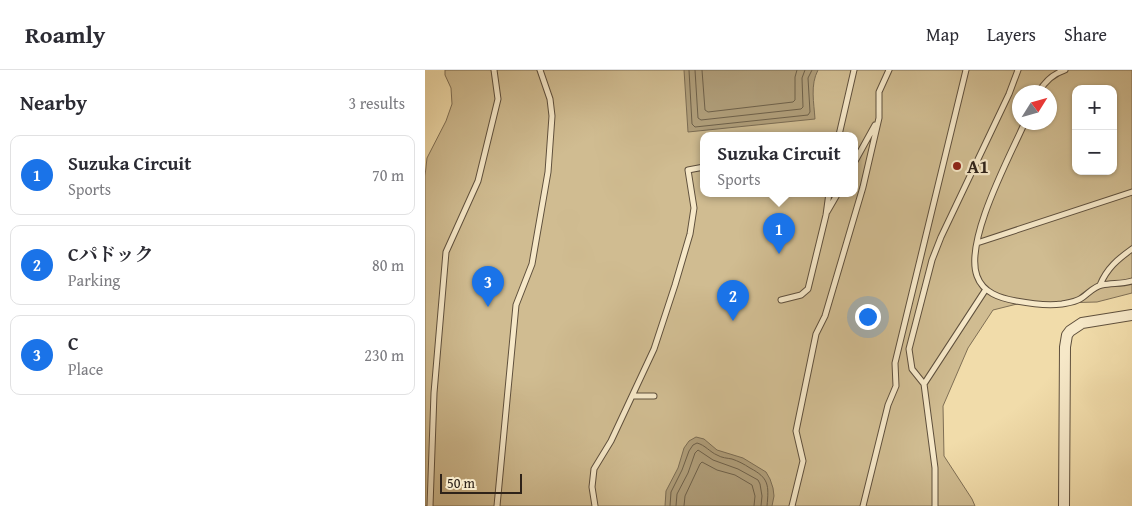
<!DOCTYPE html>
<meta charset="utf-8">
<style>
body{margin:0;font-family:"Gentium Book Plus","Noto Serif JP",serif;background:#f2f2f3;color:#2b2b33}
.controls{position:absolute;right:15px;top:15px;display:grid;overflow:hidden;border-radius:10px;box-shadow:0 1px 4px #0004}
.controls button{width:45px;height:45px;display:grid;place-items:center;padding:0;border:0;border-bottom:1px solid #e1e1e2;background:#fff;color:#2b2b33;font:25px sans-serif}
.compass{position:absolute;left:587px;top:15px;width:45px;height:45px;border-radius:50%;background:#fff;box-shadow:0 1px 4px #0004;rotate:53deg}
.scale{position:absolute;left:15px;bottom:12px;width:82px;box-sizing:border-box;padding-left:5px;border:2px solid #2e2219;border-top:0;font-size:14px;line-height:18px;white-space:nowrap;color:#2e2219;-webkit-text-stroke:4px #f6e8c8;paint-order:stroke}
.you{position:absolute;left:442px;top:246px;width:18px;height:18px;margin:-12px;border:4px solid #fff;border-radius:50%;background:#1a73e8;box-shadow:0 0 0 8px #1a73e833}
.badge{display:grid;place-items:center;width:32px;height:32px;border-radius:50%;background:#1a73e8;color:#fff;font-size:16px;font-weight:700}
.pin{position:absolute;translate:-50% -41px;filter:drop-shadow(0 1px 2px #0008)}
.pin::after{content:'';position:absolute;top:26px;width:18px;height:15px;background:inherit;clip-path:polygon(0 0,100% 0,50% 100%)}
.popup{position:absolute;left:275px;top:62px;width:158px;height:65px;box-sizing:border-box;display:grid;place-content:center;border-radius:10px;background:#fff;filter:drop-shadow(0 1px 4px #0005);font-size:16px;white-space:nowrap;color:#7c7c81}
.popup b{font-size:19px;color:#2b2b33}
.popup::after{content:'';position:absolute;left:50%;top:100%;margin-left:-10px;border:10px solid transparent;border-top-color:#fff}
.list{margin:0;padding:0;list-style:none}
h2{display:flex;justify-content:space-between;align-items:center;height:65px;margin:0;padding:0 20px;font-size:21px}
h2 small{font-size:16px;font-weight:400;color:#7c7c81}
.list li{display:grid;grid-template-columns:32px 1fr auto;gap:15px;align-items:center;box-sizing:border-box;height:80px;margin:0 10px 10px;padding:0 10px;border:1px solid #e1e1e2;border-radius:10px}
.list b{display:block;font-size:19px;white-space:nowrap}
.list p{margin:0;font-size:16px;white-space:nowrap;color:#7c7c81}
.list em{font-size:16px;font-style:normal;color:#7c7c81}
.map{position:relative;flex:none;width:707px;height:436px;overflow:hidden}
header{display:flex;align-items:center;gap:30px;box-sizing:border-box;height:70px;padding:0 25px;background:#fff;border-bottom:1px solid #e1e1e2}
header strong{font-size:24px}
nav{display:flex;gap:28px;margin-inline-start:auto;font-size:18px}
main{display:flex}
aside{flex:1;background:#fff}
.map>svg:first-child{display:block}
.green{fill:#d0bc91;stroke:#7f6f55;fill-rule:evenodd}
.water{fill:#af9d79;stroke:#7b6c53}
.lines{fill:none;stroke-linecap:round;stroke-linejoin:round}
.shore{stroke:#6e6049;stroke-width:1}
.service-casing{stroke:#5f503d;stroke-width:7}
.minor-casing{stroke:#5f503d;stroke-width:12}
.service{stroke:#f6e8c8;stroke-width:5}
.minor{stroke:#f6e8c8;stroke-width:10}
.poi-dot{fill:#8f2418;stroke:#f6e8c8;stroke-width:2}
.labels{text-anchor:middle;stroke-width:4.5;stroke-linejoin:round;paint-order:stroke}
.poi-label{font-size:19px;font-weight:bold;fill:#2e2219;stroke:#f6e8c8;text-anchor:start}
</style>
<header>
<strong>Roamly</strong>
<nav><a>Map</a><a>Layers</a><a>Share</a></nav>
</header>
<main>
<aside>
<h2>Nearby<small>3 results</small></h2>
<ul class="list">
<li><span class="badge">1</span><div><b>Suzuka Circuit</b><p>Sports</p></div><em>70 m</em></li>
<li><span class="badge">2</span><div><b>Cパドック</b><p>Parking</p></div><em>80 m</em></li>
<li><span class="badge">3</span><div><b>C</b><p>Place</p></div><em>230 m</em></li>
</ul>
</aside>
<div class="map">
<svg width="707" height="436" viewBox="0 0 707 436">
<rect width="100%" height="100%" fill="#f1dcaa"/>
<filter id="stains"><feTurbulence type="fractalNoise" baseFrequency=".004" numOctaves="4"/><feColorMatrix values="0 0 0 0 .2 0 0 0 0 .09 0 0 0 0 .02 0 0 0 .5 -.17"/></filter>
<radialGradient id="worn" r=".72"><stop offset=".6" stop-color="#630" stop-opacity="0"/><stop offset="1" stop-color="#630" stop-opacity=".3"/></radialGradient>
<path class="green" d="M20 0H707V223L672 232 592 234 568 240 543 278 518 336 519 386 547 429 550 436H0V106L2 88 21 51 27 34 26 18 20 5ZM651 19H688V101H651ZM594 22H624V52H594ZM279 65H429V123H279Z"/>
<path class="water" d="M259 0H393C385 15 389 33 390 49L263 62Z
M271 367 279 369 292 380 318 388 341 402 345 409 348 418 349 426 347 436H240L241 421 253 398 259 378 264 371Z"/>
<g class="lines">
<path class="shore" d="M264 0 267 54 270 57 383 45 385 42 383 8 387 0
M270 0 273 48 276 50 376 39 378 37 377 8 380 0
M277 0 280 40 283 42 368 32 370 30V7L372 0
M245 436 246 422 257 400 264 381 268 375 272 373C280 375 285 382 292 385 297 388 302 388 307 389 313 391 319 394 325 398 344 408 344 415 342 436
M251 436 252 424 263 403 270 383 273 380 288 390 313 399 333 410 335 414 337 426 336 436
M259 436 260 426 275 394 277 392 292 400 310 405 327 415 330 426 329 436"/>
<defs>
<path id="service" d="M614 22C620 11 628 4 640 0
M600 52C585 86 539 171 552 206 558 223 575 228 591 231 607 234 621 236 637 234 642 233 650 232 655 229 662 225 669 216 677 215 687 213 697 214 707 211
M414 65 429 0
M429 93 450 55
M402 142 413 123
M552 173 707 122
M675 215C682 198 693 189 707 179
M356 230 376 225 383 219 401 145 404 123
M499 314 561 219
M208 326H229
M5 436 9 323 21 182 53 111 73 29 69 0
M72 436 91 235 107 194 123 102 127 46 125 29 115 0
M170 436 167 417 169 399 186 371 229 279 250 215 265 164 269 138 263 100 279 97
M367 436 378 391 371 361 391 264 400 246 438 117 454 48V22L464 0
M438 436 463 335 471 316 470 293 541 0
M510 436V398L499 314 487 299 484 279 507 190 516 167 584 24 593 0"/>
<path id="minor" d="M639 436 640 277 642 265 645 261 657 253 707 245"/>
</defs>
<use href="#service" class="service-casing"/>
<use href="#minor" class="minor-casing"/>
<use href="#service" class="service"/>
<use href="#minor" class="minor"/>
</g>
<circle class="poi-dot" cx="532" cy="96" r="5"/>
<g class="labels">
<g class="poi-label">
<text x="542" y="103">A1</text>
</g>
</g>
<rect width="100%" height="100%" filter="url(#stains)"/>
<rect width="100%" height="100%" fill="url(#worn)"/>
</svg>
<div class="controls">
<button>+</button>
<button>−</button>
</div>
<svg class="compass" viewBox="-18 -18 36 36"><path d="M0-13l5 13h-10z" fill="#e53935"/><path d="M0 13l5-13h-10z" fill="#7c7c81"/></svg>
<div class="scale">50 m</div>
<div class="you"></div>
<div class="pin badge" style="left:354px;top:184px">1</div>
<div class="popup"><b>Suzuka Circuit</b>Sports</div>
<div class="pin badge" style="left:308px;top:251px">2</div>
<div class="pin badge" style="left:63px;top:237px">3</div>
</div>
</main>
